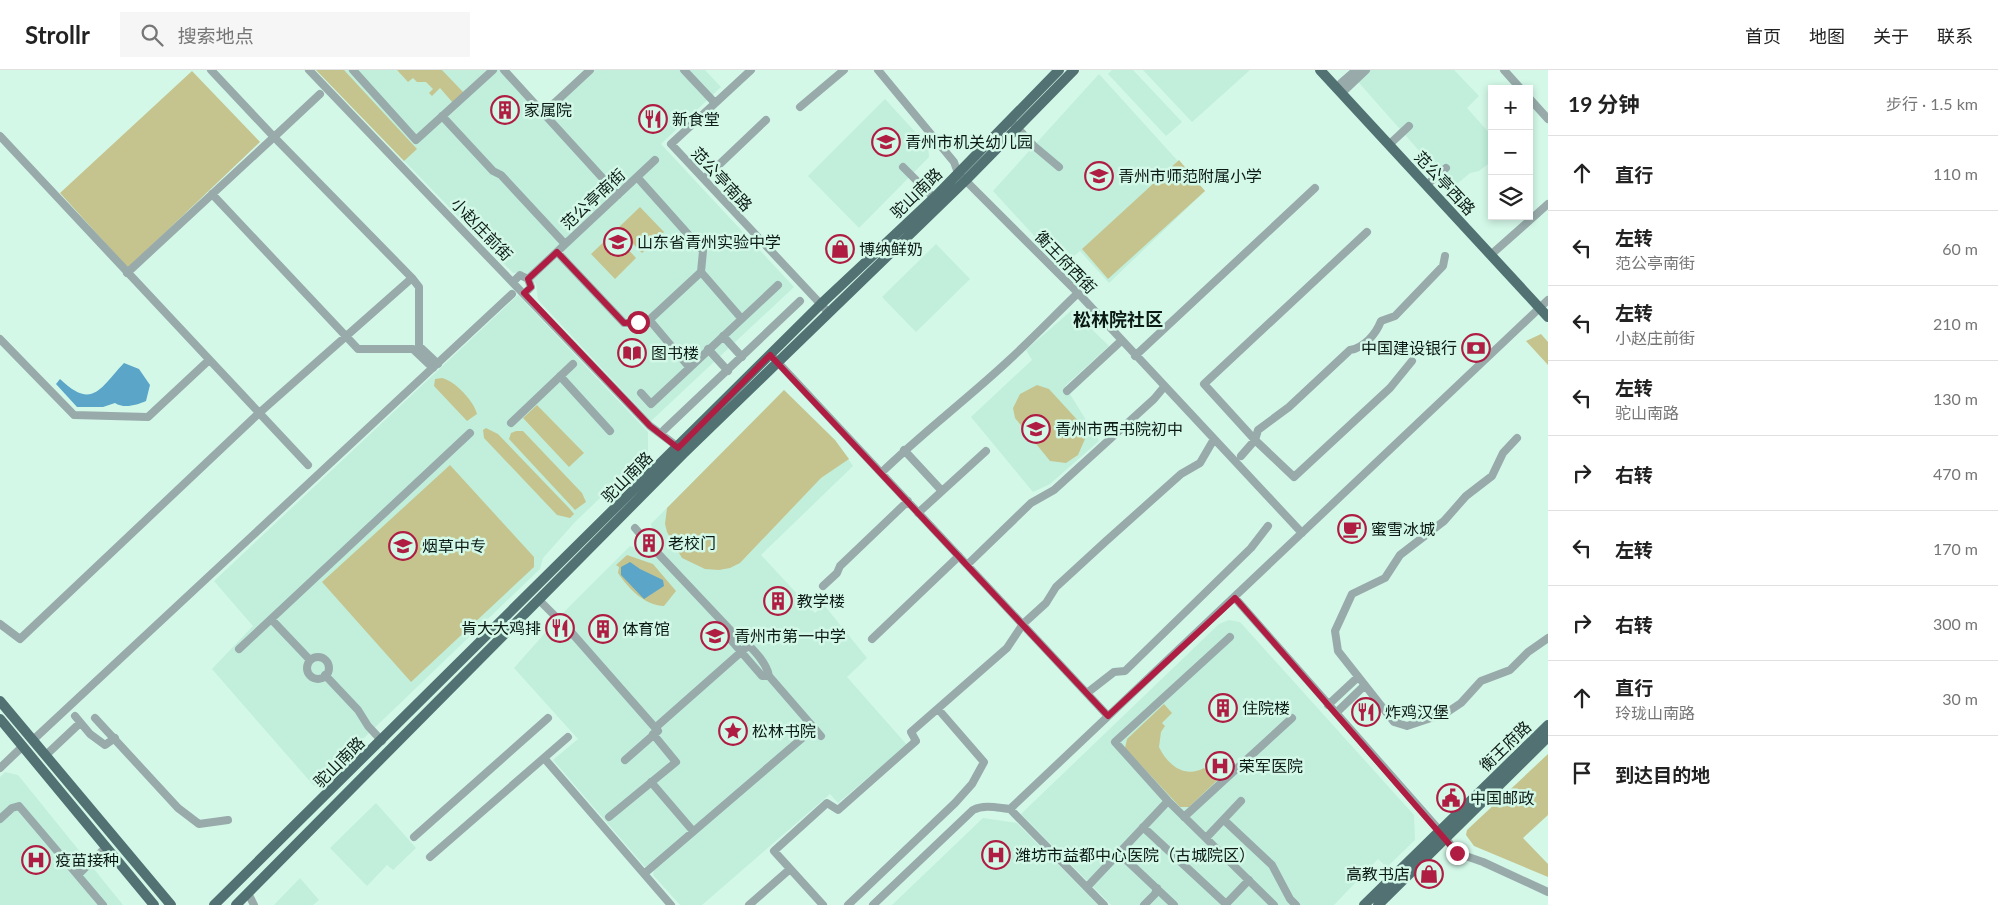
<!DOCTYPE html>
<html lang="zh">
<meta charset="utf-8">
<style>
body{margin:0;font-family:Lato,"Noto Sans SC",sans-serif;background:#f6f6f6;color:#222}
.controls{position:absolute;right:15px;top:15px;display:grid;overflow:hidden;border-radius:0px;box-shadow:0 2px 8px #0003}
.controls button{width:45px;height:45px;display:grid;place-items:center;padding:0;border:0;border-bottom:1px solid #e0e0e0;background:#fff;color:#222;font:25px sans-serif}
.stop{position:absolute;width:15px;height:15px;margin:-11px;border:4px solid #b01d43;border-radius:50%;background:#fff}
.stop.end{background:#b01d43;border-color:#fff;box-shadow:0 1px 5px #0008}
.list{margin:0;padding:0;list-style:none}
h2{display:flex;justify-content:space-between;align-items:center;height:65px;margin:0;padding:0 20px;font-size:21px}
h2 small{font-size:16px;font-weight:400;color:#767676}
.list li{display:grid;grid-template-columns:32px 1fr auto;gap:15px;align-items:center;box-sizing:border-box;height:75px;padding:0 20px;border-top:1px solid #e0e0e0}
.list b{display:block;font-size:19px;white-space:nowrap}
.list p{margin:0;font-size:16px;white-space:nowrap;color:#767676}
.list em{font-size:16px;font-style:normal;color:#767676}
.icon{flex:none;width:28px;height:28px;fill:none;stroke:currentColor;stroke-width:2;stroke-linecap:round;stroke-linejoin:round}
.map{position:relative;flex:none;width:1548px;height:835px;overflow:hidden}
header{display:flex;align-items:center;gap:30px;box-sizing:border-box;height:70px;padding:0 25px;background:#fff;border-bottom:1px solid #e0e0e0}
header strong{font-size:24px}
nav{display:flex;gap:28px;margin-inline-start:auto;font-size:18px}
.search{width:350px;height:45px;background:#f6f6f6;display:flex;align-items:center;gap:12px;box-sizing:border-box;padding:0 18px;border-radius:0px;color:#767676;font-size:19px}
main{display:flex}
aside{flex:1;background:#fff}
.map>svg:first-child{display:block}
.built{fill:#c1efdc}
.green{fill:#c6c48e}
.water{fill:#5aa5c8}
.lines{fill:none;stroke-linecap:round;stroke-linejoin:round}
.minor{stroke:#98aaaa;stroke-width:8}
.major{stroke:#517172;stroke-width:10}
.route{stroke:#b01d43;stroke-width:6}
.labels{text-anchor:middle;stroke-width:5;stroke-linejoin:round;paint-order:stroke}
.poi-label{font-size:16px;fill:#0c1a15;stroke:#d3f8e8;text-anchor:start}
.street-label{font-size:16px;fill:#0c1a15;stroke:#d3f8e8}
.neighbourhood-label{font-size:18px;font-weight:bold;fill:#0c1a15;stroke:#d3f8e8}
</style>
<header>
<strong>Strollr</strong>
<div class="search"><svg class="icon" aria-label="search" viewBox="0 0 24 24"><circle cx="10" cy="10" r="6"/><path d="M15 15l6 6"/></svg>搜索地点</div>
<nav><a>首页</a><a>地图</a><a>关于</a><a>联系</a></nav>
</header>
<main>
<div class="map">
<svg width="1548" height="835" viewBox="0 0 1548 835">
<rect width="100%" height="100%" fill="#d3f8e8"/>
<path class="built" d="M316 0H508L548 44 595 0H705L721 17 661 74 794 217 651 351 538 230 536 214 524 202 513 203Z
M1112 0H1133L1182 52 1166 66 1108 4Z
M1143 0H1250L1192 52Z
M1360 0H1454L1479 26 1467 38 1492 66V91L1479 101 1470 103 1452 118 1353 6Z
M1099 4 1205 121 1109 213 1080 181 1062 196 993 121Z
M885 29 928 76 929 87 859 158 808 106Z
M936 174 970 209 916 262 882 227Z
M518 225 648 362V382L574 453 543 488 540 499 314 716 212 599 253 556 214 511Z
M1072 240 1109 276 1065 316 1099 371 1050 414 1033 422 971 347 1032 290 1026 280Z
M784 320 835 370 853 396 761 485 815 543 824 535 867 588 847 607 907 675 838 733 830 724 702 835H680L653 805 654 800 649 795 645 797 553 690 578 669 514 598 561 545 630 476 642 480 655 467 651 454Z
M1229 550 1240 552 1414 745 1415 770 1387 797 1378 789 1334 835H1111L1021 744 1219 554Z
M5 702 18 705 123 835H0V707Z
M376 733 416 778 393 800 387 795 367 816 330 778Z
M983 748 1017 753 1098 835H892Z
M300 808 319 830 313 835H274Z"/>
<path class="green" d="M316 0H344L417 79 404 91Z
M397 0H442L464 23 453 33 440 18 432 26 429 23 433 19 426 12H417L413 8 408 12Z
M192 1 260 72 128 198 60 123Z
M1179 90 1205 121 1108 209 1082 179Z
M640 137 664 162 642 183 618 158Z
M613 163 636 188 615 209 591 184Z
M1541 264 1548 272V295L1526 271Z
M442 308C455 311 474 331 477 344L467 351 434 316 435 309Z
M1037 315 1049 319 1082 355 1085 369 1078 385 1066 393 1050 391 1015 348 1013 338 1020 324Z
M784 320 835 370 849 389 821 408 740 493 730 498 719 500 705 499 682 488 667 462 665 454 667 438Z
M537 335 584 383 569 397 523 348Z
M486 358 498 364 570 439 574 444 570 448 557 445 484 368 483 360Z
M516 361H523L582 423 586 432 575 440 509 369 511 363Z
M450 395 534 487V497L411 612 322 512Z
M627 485 653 494 676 521 664 536C644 535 629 519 618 503L619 497 616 495Z
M1164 634 1172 643 1162 653 1165 656 1161 662 1159 677C1167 694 1184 709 1204 698L1207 701 1217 693 1226 702 1189 737H1180L1125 678 1127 669Z
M1548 684V745L1523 768 1548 794V807L1474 776 1466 765 1467 760Z"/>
<path class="water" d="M124 293 139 299 150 315 146 331C137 335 124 339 115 333L103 337H77L56 314 60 309C93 341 101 317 124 293Z
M630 492 640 499 663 510 664 516 644 529 621 505V497Z"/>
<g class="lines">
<path class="minor" d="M211 0 274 67 320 24
M309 0 650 356 678 377
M353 0 416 70 493 0
M504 0 618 125
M684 0 715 33
M751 0 671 74 828 242
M878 0 954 92 958 103 1078 223 1302 463
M1504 0 1521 19
M1341 13 1356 0
M1346 19 1366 0
M1529 28 1548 49
M800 37 844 0
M548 39 590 0
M442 46 493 101 501 105 565 174
M1010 50 1034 76 1059 97
M0 66 308 395
M1393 71 1409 56
M903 97 934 128
M637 107 703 181 701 202 741 248
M704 109 766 50
M1430 112 1446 98
M212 124 358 279H413L433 298
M1367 162 1204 314 1255 370 1294 407 1390 318 1412 291
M557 182 624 253H652L689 297
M1494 182 1548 134
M412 208 419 217V276L438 294
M528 209 655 90
M513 212 520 205 528 209 531 217 525 223
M647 252 701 202
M723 266 742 287
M0 269 74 345 148 347 208 291
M708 279 728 301
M771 285 1108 646
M1135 286 1315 118
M560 306 610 361
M1067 321 1121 271
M641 323 651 334 778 215
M511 353 573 294
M664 360 800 231
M1517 368 1503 383 1492 406 1466 426 1444 451 1400 485 1385 508 1352 524 1335 561 1338 581 1394 652 1407 656 1446 643 1461 633 1481 611 1510 600 1528 582 1548 568
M904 380 942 421
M1241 386 1255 370 1258 360 1289 337 1350 280C1364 278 1376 264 1381 251L1395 246 1443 196 1445 186
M881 403C921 364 966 330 1007 292 1031 270 1054 246 1078 223
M918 443 986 381
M635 458 646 471
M651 476 734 564H738C749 576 766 590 769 606L821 666
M967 495 1031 433 1054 420 1154 329 1164 317
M823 516 837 503 840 496 908 431
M1235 528 1440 761 1457 783 1483 792 1548 822
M539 530 571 562 658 661 625 690
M271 549 310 590
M0 554 20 569 258 344 412 208 274 67 127 203
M734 564 730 569 762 606H769
M1230 567 1115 672 1168 731 1274 835
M872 569 959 486
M239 579 470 363
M307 598a11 11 0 1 1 22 0a11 11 0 1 1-22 0Z
M325 605 358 640 368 656 382 671
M1087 623 1114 602 1125 601 1251 478 1268 456
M1328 635 1358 607
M1336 643 1365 615
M75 646 90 664 105 675 115 668
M95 648 178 738 199 754 228 750
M655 658 749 575
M33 670 512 224
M46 685 80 653
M544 688 671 835
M0 698 23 676
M651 712 693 761
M1010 739 1104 835
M609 747 676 692 653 664
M1184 747 1292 648
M0 749 12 738 19 736 103 835
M1224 750 1272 795 1290 829 1296 835
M1143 757 1226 834 1249 810
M414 767 548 648
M1206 768 1241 731
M1120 784 1174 835
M430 787 568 667
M645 803 814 658
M78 805 106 777
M1087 817 1168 731
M248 823 254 835
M749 835 790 799
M823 835 774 781 827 733 838 740 916 671 911 662 1007 578 1023 554 1046 533 1056 517 1105 472 1181 404 1200 393 1214 369
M848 835 955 733 972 714 984 692 938 639
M873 835 973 740C985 734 998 738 1010 739L1548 230
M1144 835 1155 824 1157 818"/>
<path class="major" d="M1320 0 1548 247
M0 631 171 835
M0 649 154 835
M214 835 821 234 934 128 1059 0
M236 835 684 383 966 110 1074 0
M1364 835 1548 655
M1378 835 1548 667"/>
</g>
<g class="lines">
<path class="route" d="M638 252 624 253 557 182 528 209 531 217 524 223 650 356 678 378 770 285 1108 646 1235 528 1457 783"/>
</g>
<defs>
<symbol id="building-ring" viewBox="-11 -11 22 22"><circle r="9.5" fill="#d3f8e8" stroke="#b01d43" stroke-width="1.5"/><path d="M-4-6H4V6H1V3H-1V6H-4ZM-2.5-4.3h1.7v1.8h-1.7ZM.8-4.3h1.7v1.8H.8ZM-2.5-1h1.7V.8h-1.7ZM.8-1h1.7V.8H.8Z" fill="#b01d43"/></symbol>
<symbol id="restaurant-ring" viewBox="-11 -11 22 22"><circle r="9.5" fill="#d3f8e8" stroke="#b01d43" stroke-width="1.5"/><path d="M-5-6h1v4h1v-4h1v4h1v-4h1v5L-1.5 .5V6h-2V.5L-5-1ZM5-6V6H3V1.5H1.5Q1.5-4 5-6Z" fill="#b01d43"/></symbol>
<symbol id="school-ring" viewBox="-11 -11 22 22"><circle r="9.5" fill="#d3f8e8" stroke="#b01d43" stroke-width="1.5"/><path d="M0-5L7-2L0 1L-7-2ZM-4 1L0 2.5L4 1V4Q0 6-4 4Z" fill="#b01d43"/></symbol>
<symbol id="shop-ring" viewBox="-11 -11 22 22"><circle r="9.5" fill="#d3f8e8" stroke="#b01d43" stroke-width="1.5"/><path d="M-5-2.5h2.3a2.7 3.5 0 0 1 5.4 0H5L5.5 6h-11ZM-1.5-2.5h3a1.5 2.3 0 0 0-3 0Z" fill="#b01d43"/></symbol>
<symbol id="bank-ring" viewBox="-11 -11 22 22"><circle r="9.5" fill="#d3f8e8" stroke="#b01d43" stroke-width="1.5"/><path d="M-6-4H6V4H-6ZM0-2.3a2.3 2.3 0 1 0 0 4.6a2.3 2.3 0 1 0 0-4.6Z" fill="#b01d43"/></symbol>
<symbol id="library-ring" viewBox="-11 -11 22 22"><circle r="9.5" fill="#d3f8e8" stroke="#b01d43" stroke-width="1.5"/><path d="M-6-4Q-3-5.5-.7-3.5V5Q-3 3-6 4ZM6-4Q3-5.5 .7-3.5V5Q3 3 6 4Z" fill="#b01d43"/></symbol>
<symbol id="cafe-ring" viewBox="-11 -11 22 22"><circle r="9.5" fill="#d3f8e8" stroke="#b01d43" stroke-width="1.5"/><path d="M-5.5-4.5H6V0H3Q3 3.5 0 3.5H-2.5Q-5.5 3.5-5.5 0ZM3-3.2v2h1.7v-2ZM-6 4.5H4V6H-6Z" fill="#b01d43"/></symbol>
<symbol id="sight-ring" viewBox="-11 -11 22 22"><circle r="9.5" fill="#d3f8e8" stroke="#b01d43" stroke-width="1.5"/><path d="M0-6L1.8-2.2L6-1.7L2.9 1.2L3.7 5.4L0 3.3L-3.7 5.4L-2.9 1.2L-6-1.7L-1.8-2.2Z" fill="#b01d43"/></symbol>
<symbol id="hospital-ring" viewBox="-11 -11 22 22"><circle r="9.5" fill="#d3f8e8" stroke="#b01d43" stroke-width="1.5"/><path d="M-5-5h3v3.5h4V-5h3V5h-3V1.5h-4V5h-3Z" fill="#b01d43"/></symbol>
<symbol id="civic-ring" viewBox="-11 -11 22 22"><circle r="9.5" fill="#d3f8e8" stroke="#b01d43" stroke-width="1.5"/><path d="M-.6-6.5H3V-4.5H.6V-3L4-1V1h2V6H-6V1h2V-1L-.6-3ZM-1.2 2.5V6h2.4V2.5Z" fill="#b01d43"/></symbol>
</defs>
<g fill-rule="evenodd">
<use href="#building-ring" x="489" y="24" width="32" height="32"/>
<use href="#restaurant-ring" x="637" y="33" width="32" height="32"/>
<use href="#school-ring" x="870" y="56" width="32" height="32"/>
<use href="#school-ring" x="1083" y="90" width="32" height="32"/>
<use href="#school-ring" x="602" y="156" width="32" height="32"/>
<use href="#shop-ring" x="824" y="163" width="32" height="32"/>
<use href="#bank-ring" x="1460" y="262" width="32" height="32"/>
<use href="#library-ring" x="616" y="267" width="32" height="32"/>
<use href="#school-ring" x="1020" y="343" width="32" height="32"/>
<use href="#cafe-ring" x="1336" y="443" width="32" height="32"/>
<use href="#building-ring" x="633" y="457" width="32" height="32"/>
<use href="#school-ring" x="387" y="460" width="32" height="32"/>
<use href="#building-ring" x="762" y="515" width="32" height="32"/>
<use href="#restaurant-ring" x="544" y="542" width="32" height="32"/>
<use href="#building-ring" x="587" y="543" width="32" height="32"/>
<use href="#school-ring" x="699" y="550" width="32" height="32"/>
<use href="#building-ring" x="1207" y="622" width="32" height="32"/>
<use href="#restaurant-ring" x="1350" y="626" width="32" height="32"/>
<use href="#sight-ring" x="717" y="645" width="32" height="32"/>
<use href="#hospital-ring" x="1204" y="680" width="32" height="32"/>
<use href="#civic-ring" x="1435" y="712" width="32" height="32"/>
<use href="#hospital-ring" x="980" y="769" width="32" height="32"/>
<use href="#hospital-ring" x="20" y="774" width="32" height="32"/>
<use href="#shop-ring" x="1413" y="788" width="32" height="32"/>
</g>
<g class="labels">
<g class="poi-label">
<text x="524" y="46">家属院</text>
<text x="672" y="55">新食堂</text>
<text x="905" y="78">青州市机关幼儿园</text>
<text x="1118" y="112">青州市师范附属小学</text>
<text x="637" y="178">山东省青州实验中学</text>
<text x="859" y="185">博纳鲜奶</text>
<text x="1457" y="284" text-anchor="end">中国建设银行</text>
<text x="651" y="289">图书楼</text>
<text x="1055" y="365">青州市西书院初中</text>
<text x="1371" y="465">蜜雪冰城</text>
<text x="668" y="479">老校门</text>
<text x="422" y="482">烟草中专</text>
<text x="797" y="537">教学楼</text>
<text x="541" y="564" text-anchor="end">肯大大鸡排</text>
<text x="622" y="565">体育馆</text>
<text x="734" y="572">青州市第一中学</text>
<text x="1242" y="644">住院楼</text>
<text x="1385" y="648">炸鸡汉堡</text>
<text x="752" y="667">松林书院</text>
<text x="1239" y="702">荣军医院</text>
<text x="1470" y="734">中国邮政</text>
<text x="1015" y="791">潍坊市益都中心医院（古城院区）</text>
<text x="55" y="796">疫苗接种</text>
<text x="1410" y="810" text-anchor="end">高教书店</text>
</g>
<g class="street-label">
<text transform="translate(722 109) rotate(47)" y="6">范公亭南路</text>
<text transform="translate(1445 113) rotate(47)" y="6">范公亭西路</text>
<text transform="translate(916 123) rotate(-44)" y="6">驼山南路</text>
<text transform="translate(593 129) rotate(-43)" y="6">范公亭南街</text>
<text transform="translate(482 159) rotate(46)" y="6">小赵庄前街</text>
<text transform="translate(1066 192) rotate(46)" y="6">衡王府西街</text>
<text transform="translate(627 407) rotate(-45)" y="6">驼山南路</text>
<text transform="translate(1505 676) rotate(-44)" y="6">衡王府路</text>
<text transform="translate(339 692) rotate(-45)" y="6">驼山南路</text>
</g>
<g class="neighbourhood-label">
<text x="1118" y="256">松林院社区</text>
</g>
</g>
</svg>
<div class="controls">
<button>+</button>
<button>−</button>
<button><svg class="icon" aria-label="layers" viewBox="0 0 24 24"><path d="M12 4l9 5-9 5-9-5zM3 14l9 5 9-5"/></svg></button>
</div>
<div class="stop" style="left:638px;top:252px"></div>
<div class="stop end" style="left:1457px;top:783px"></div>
</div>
<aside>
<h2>19 分钟<small>步行 · 1.5 km</small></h2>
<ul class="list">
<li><svg class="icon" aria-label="ahead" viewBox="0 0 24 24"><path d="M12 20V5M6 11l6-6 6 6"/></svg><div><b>直行</b></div><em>110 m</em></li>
<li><svg class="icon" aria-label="left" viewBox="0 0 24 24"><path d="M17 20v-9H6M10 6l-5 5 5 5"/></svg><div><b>左转</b><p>范公亭南街</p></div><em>60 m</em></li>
<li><svg class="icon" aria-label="left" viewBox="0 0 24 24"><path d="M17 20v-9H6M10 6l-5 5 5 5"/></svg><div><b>左转</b><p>小赵庄前街</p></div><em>210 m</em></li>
<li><svg class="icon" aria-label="left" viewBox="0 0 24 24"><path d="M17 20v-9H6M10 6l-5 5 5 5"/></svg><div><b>左转</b><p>驼山南路</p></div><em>130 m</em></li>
<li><svg class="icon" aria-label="right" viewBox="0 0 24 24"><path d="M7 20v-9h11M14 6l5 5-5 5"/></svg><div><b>右转</b></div><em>470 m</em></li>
<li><svg class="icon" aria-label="left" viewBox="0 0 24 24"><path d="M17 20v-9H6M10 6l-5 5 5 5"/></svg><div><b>左转</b></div><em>170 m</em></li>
<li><svg class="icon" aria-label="right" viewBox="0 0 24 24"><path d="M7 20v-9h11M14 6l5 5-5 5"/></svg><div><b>右转</b></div><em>300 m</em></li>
<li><svg class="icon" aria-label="ahead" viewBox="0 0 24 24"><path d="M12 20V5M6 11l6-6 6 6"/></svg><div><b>直行</b><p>玲珑山南路</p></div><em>30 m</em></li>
<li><svg class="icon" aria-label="arrive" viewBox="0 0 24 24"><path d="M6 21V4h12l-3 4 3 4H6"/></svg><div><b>到达目的地</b></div></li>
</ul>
</aside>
</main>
